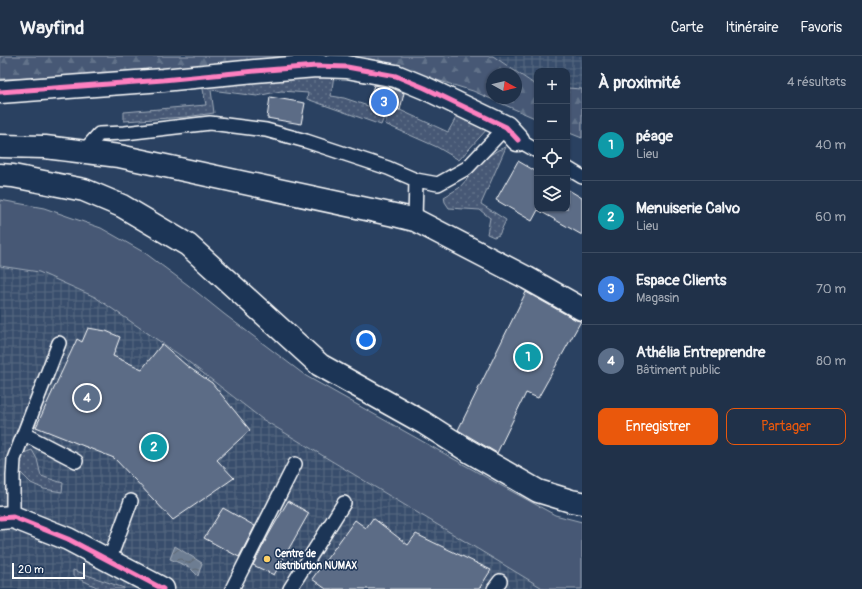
<!DOCTYPE html>
<html lang="fr">
<meta charset="utf-8">
<style>
body{margin:0;font-family:Pangolin,sans-serif;background:#283950;color:#f1f3f6}
.controls{position:absolute;right:12px;top:12px;display:grid;overflow:hidden;border-radius:8px;box-shadow:0 1px 3px #0004}
.controls button{width:36px;height:36px;display:grid;place-items:center;padding:0;border:0;border-bottom:1px solid #3d4c61;background:#203149;color:#f1f3f6;font:20px sans-serif}
.compass{position:absolute;left:486px;top:12px;width:36px;height:36px;border-radius:50%;background:#203149;box-shadow:0 1px 3px #0004;rotate:98deg}
.scale{position:absolute;left:12px;bottom:10px;width:73px;box-sizing:border-box;padding-left:4px;border:2px solid #fff;border-top:0;font-size:11px;line-height:14px;white-space:nowrap;color:#fff;-webkit-text-stroke:3px #1d3557;paint-order:stroke}
.you{position:absolute;left:366px;top:284px;width:14px;height:14px;margin:-10px;border:3px solid #fff;border-radius:50%;background:#1a73e8;box-shadow:0 0 0 6px #1a73e833}
.badge{display:grid;place-items:center;width:26px;height:26px;border-radius:50%;background:#ea580c;color:#fff;font-size:13px;font-weight:700}
.pin{position:absolute;translate:-50% -50%;border:2px solid #fff;box-shadow:0 1px 4px #0006}
.list{margin:0;padding:0;list-style:none}
h2{display:flex;justify-content:space-between;align-items:center;height:52px;margin:0;padding:0 16px;font-size:17px}
h2 small{font-size:13px;font-weight:400;color:#a2a9b4}
.list li{display:grid;grid-template-columns:26px 1fr auto;gap:12px;align-items:center;box-sizing:border-box;height:72px;padding:0 16px;border-top:1px solid #3d4c61}
.list b{display:block;font-size:15px;white-space:nowrap}
.list p{margin:0;font-size:13px;white-space:nowrap;color:#a2a9b4}
.list em{font-size:13px;font-style:normal;color:#a2a9b4}
.actions{display:flex;gap:8px;padding:12px 16px}
.actions a{flex:1;padding:9px 0;border:1px solid #ea580c;border-radius:8px;text-align:center;font-size:14px;color:#ea580c}
.actions .main{background:#ea580c;color:#fff}
.icon{flex:none;width:22px;height:22px;fill:none;stroke:currentColor;stroke-width:2;stroke-linecap:round;stroke-linejoin:round}
.map{position:relative;flex:none;width:582px;height:533px;overflow:hidden}
header{display:flex;align-items:center;gap:24px;box-sizing:border-box;height:56px;padding:0 20px;background:#203149;border-bottom:1px solid #3d4c61}
header strong{font-size:19px}
nav{display:flex;gap:22px;margin-inline-start:auto;font-size:14px}
main{display:flex}
aside{flex:1;background:#203149}
.map>svg:first-child{display:block}
.industrial{fill:url(#industrial-grid)}
.grass{fill:#465975;stroke:#a2acba}
.forest{fill:url(#forest-firs);stroke:#a2acba;fill-rule:evenodd}
.garden{fill:url(#garden-dots);stroke:#a2acba}
.water{fill:url(#water-waves);stroke:#a7b1be}
.building{fill:#5b6c86;stroke:#fff}
.lines{fill:none;stroke-linecap:round;stroke-linejoin:round}
.lane-casing{stroke:#fff;stroke-width:16}
.street-casing{stroke:#fff;stroke-width:25}
.highway-casing{stroke:#fff;stroke-width:25}
.lane{stroke:#1d3557;stroke-width:13}
.street{stroke:#1d3557;stroke-width:22}
.highway{stroke:#1d3557;stroke-width:22}
.cycleway-casing{stroke:#1d3557;stroke-width:8}
.cycleway{stroke:#ff80c0;stroke-width:5}
.poi-dot{fill:#ffd166;stroke:#1d3557;stroke-width:1.5}
.labels{text-anchor:middle;stroke-width:3;stroke-linejoin:round;paint-order:stroke}
.poi-label{font-size:10px;font-weight:bold;fill:#fff;stroke:#1d3557;text-anchor:start}
</style>
<header>
<strong>Wayfind</strong>
<nav><a>Carte</a><a>Itinéraire</a><a>Favoris</a></nav>
</header>
<main>
<div class="map">
<svg width="582" height="533" viewBox="0 0 582 533">
<defs>
<pattern id="industrial-grid" width="8" height="8" patternUnits="userSpaceOnUse"><rect width="8" height="8" fill="#394e6c"/><path d="M0 4h8M4 0v8" fill="none" stroke="#576982"/></pattern>
<pattern id="forest-firs" width="22" height="20" patternUnits="userSpaceOnUse"><rect width="22" height="20" fill="#465975"/><path d="M5 1l3.5 6h-7zM16 11l3.5 6h-7z" fill="#62728a"/></pattern>
<pattern id="garden-dots" width="8" height="8" patternUnits="userSpaceOnUse"><rect width="8" height="8" fill="#465975"/><path d="M2 2h.1M6 6h.1" fill="none" stroke="#62728a" stroke-width="1.8" stroke-linecap="round"/></pattern>
<pattern id="water-waves" width="16" height="10" patternUnits="userSpaceOnUse"><rect width="16" height="10" fill="#6d7d92"/><path d="M0 5q4-4 8 0t8 0" fill="none" stroke="#5e6772"/></pattern>
</defs>
<rect width="100%" height="100%" fill="#2a4161"/>
<filter id="ink" filterUnits="userSpaceOnUse"><feTurbulence type="fractalNoise" baseFrequency=".025" numOctaves="2"/><feDisplacementMap in="SourceGraphic" scale="8" xChannelSelector="R" yChannelSelector="G"/><feConvolveMatrix kernelMatrix="1 2 1 2 8 2 1 2 1" color-interpolation-filters="sRGB"/></filter>
<g filter="url(#ink)">
<path class="industrial" d="M493 0H582V33L567 32V15H537V30L536 29Z
M0 210 39 216 95 241 159 283 262 363 544 533H0Z"/>
<path class="grass" d="M0 144 44 152 101 172 145 197 188 229 224 258 306 320 502 430 555 459 582 466V533H544L262 363 181 300 95 241 39 216 0 210Z"/>
<path class="forest" d="M0 0H493L537 30V63L473 35 397 12 0 23ZM492 18H516V42H492Z
M567 32 582 33V82L567 76Z"/>
<path class="garden" d="M334 19 331 40 344 42 386 56 381 69 307 43 308 37 281 35 257 40 211 34 214 57 186 61 124 65V56L206 49 202 28Z
M389 52 400 54 448 76 458 58 489 71 459 104 437 91 385 68Z
M506 91 481 148 506 164 499 179 494 181 487 178 490 162 480 154 449 152 445 146 444 141 459 132 487 101 498 94Z
M32 394 37 403 41 420 63 427 62 436 44 433 31 427 20 416 19 404 24 397Z
M73 514 124 532V533H101L73 520Z"/>
<path class="water" d="M175 490 202 507 198 520 189 511 170 503Z"/>
<path class="building" d="M374 29 392 32 404 37 400 54 368 47Z
M270 41 305 47 301 68 267 62Z
M518 105 537 116V153H567V133L582 142V179L538 154 532 165 496 144Z
M526 236 576 264 581 265 538 342 526 337 497 397 458 374Z
M88 272 106 275 120 281 113 300 142 313 162 288 187 310 212 327 250 374 217 404 234 422 173 464 114 402 36 371 77 283 82 286Z
M288 445 309 457 274 519 253 509 269 478Z
M223 452 255 470 239 501 204 482Z
M373 462 408 489 416 478 491 514 479 533H326L312 523 355 464 366 472Z"/>
<g class="lines">
<defs>
<path id="lane" d="M518 84 537 95
M84 95 99 78 125 77 210 67 266 74 306 85 388 112 416 124 415 164
M567 112 582 121
M416 124 438 128 467 112 506 71
M24 378 76 405
M13 461V420L14 403 59 287
M109 505 131 445
M232 533 295 408
M290 533 344 447
M494 533 500 525"/>
<path id="street" d="M0 36 163 24 255 15 316 10 347 11 396 20 425 32 506 71 518 84
M0 462 13 461 68 483 163 533"/>
<path id="highway" d="M0 90 45 91 119 100 399 160 415 164 527 222 582 253
M0 119 13 120 84 134 122 150 188 189 320 309 424 367 465 393 538 435 571 445 582 447"/>
</defs>
<use href="#lane" class="lane-casing"/>
<use href="#street" class="street-casing"/>
<use href="#highway" class="highway-casing"/>
<use href="#lane" class="lane"/>
<use href="#street" class="street"/>
<use href="#highway" class="highway"/>
<defs>
<path id="cycleway" d="M0 36 163 24 255 15 316 10 347 11 396 20 425 32 506 71 518 84
M0 462 13 461 68 483 163 533"/>
</defs>
<use href="#cycleway" class="cycleway-casing"/>
<use href="#cycleway" class="cycleway"/>
</g>
</g>
<circle class="poi-dot" cx="267" cy="503" r="4"/>
<g class="labels">
<g class="poi-label">
<text x="275" y="501">Centre de<tspan x="275" dy="12">distribution NUMAX</tspan></text>
</g>
</g>
</svg>
<div class="controls">
<button>+</button>
<button>−</button>
<button><svg class="icon" aria-label="locate" viewBox="0 0 24 24"><circle cx="12" cy="12" r="6"/><path d="M12 2v4M12 18v4M2 12h4M18 12h4"/></svg></button>
<button><svg class="icon" aria-label="layers" viewBox="0 0 24 24"><path d="M12 4l9 5-9 5-9-5zM3 14l9 5 9-5"/></svg></button>
</div>
<svg class="compass" viewBox="-18 -18 36 36"><path d="M0-13l5 13h-10z" fill="#e53935"/><path d="M0 13l5-13h-10z" fill="#a2a9b4"/></svg>
<div class="scale">20 m</div>
<div class="you"></div>
<div class="pin badge" style="left:528px;top:301px;background:#0f9aa8">1</div>
<div class="pin badge" style="left:154px;top:391px;background:#0f9aa8">2</div>
<div class="pin badge" style="left:384px;top:46px;background:#3f7fe0">3</div>
<div class="pin badge" style="left:87px;top:342px;background:#5c6f8a">4</div>
</div>
<aside>
<h2>À proximité<small>4 résultats</small></h2>
<ul class="list">
<li><span class="badge" style="background:#0f9aa8">1</span><div><b>péage</b><p>Lieu</p></div><em>40 m</em></li>
<li><span class="badge" style="background:#0f9aa8">2</span><div><b>Menuiserie Calvo</b><p>Lieu</p></div><em>60 m</em></li>
<li><span class="badge" style="background:#3f7fe0">3</span><div><b>Espace Clients</b><p>Magasin</p></div><em>70 m</em></li>
<li><span class="badge" style="background:#5c6f8a">4</span><div><b>Athélia Entreprendre</b><p>Bâtiment public</p></div><em>80 m</em></li>
</ul>
<div class="actions"><a class="main">Enregistrer</a><a>Partager</a></div>
</aside>
</main>
